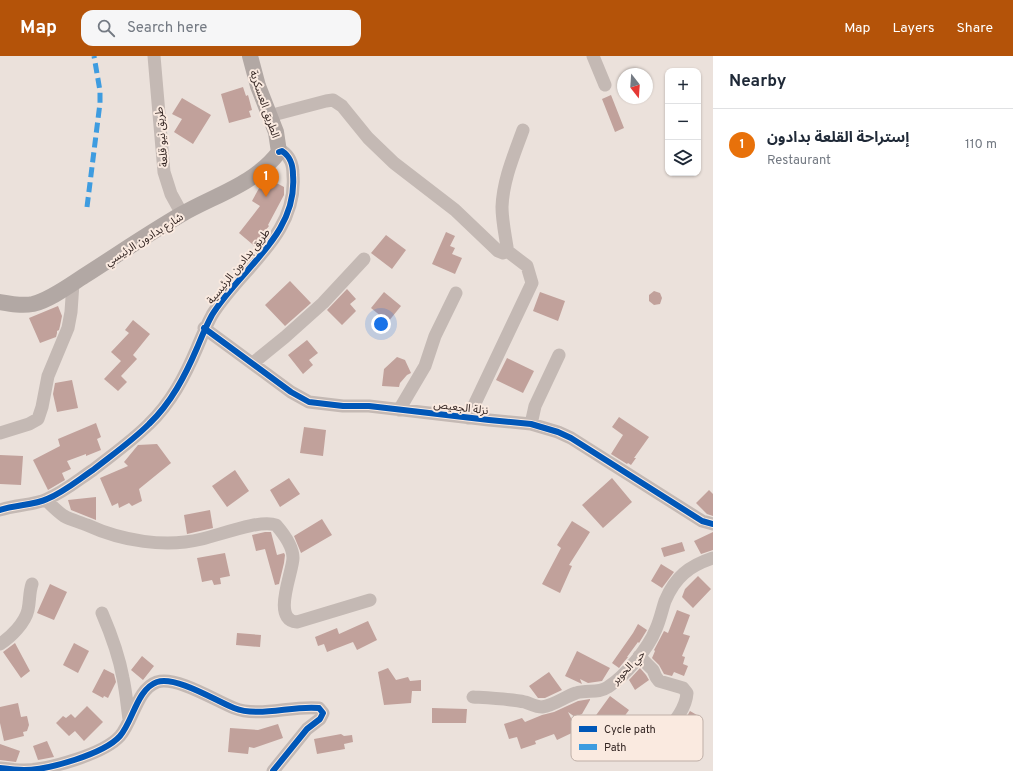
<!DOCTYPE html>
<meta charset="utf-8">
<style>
body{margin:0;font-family:Overpass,"Noto Sans Arabic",sans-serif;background:#f6f6f7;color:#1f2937}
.controls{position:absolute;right:12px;top:12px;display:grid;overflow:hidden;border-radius:8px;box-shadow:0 1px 3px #0004}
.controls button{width:36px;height:36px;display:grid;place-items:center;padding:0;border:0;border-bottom:1px solid #e0e1e3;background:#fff;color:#1f2937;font:20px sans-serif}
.compass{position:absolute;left:617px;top:12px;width:36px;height:36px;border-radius:50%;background:#fff;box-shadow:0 1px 3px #0004;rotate:163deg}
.you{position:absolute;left:381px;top:268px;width:14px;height:14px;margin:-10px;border:3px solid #fff;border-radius:50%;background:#1a73e8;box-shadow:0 0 0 6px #1a73e833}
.badge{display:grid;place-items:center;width:26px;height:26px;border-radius:50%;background:#b45309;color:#fff;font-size:13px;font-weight:700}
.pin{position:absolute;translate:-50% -33px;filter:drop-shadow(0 1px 2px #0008)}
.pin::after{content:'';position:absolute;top:21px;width:14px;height:12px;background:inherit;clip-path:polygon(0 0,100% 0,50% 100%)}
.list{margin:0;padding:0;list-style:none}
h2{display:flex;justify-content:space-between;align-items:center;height:52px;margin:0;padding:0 16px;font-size:17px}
h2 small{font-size:13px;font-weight:400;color:#747a83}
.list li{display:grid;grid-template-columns:26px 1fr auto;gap:12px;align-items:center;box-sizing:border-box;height:72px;padding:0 16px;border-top:1px solid #e0e1e3}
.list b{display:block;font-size:15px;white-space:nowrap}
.list p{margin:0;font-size:13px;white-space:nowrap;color:#747a83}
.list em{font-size:13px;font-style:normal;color:#747a83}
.icon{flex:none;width:22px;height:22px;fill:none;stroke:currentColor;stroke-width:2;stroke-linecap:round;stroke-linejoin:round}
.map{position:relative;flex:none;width:713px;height:715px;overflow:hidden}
header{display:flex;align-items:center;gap:24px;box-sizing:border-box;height:56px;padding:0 20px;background:#b45309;color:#fff}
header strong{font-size:19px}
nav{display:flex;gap:22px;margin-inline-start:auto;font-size:14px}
.search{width:280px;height:36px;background:#f6f6f7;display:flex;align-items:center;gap:10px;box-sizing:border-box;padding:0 14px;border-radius:12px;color:#747a83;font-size:15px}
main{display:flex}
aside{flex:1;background:#fff}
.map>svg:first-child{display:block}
.building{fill:#c1a19b}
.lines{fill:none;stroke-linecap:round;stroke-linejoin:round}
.minor{stroke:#c4b9b4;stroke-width:13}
.major{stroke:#b2a8a4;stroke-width:16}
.quiet{stroke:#3e9ce0;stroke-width:5;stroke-dasharray:10 5;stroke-linecap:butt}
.cycleway-casing{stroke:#faeae0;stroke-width:8}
.cycleway{stroke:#0057b8;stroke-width:6}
.labels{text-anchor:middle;stroke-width:4;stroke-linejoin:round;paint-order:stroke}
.street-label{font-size:11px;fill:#342623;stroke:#faeae0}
.key{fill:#faeae0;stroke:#bfafa7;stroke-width:1}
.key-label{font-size:11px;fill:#342623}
</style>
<header>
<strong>Map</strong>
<div class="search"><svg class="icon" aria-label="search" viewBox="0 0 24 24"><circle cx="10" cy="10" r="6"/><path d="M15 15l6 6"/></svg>Search here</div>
<nav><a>Map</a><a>Layers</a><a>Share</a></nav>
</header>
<main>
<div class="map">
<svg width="713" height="715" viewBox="0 0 713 715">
<rect width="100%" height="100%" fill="#ebe1db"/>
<path class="building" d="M243 31 246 40 248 39 252 54 249 55 251 61 229 67 221 38Z
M611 39 624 72 615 76 602 43Z
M182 42 211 59 193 88 174 76 182 63 172 58Z
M267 122 284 131V139L268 169 269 170 259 183 261 186 257 192 239 177 260 150 252 145 263 125Z
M446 176 455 180 450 190 455 192 452 198 462 202 455 218 432 208Z
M386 179 406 194 392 213 371 197Z
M290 225 311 247 285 270 265 249Z
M347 233 356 243 350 248 356 255 342 269 327 254Z
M654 235 660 237 662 242 660 248 654 249 649 245V239Z
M384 236 401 250 388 266 371 252Z
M540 236 565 245 558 265 533 255Z
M58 250 62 260 60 270 59 274 57 275V277L56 281 40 287 29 262Z
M133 264 150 278 133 299 137 303 121 320 127 326 118 335 104 323 121 305 111 296 129 277 125 274Z
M307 284 318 297 309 304 313 309 303 318 288 299Z
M397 301 405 304 411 317 407 319 400 327 399 331 382 330 384 313Z
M507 302 534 315 523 337 496 324Z
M72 324 78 352 57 356 53 338 55 327Z
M619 361 649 381 634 402H636L631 409 628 407 627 408 611 398 623 379 612 371Z
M96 367 101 381 97 383 101 394 86 400V398L67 405 71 413 62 417 65 424 48 434 33 404 60 390 58 383Z
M304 371 326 374 323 400 300 397Z
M157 388 171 407 139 433 142 445 132 450 129 447 119 452 118 447 112 450 100 422 128 410 124 406 138 389Z
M0 399 23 400 21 429 0 428Z
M235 414 249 435 227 451 212 430Z
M289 422 300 438 280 451 270 434Z
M612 422 632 446 603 472 582 449Z
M709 434 713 438V460L707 458 696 447Z
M96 441V464L71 454 68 444Z
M210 454 213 472 187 478 184 459Z
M322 463 332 479 301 497 294 480Z
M572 465 590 476 569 509 572 510 560 537 542 528 561 492 557 489Z
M265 476H271L277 499 284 497 285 499 284 507 279 528 275 529 265 493 256 495 252 479Z
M713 476V494L701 498 694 485Z
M682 486 685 495 664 501 661 492Z
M225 497 230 520 220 522 221 528 214 529 212 524 202 526 197 502Z
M661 508 674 516 662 532 651 525Z
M698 520 711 533 693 552 682 541 685 533Z
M50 528 67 536 54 564 37 557Z
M677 554 690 559 683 578 690 580 682 600 685 601 683 608 688 610 684 620 674 616 672 620 664 618 659 609 652 602 655 595 654 594 664 575 668 577Z
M368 565 377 584 357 594 353 586 327 596 324 588 318 590 315 581 337 572 339 578Z
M638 568 647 574 639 587 638 586 627 601H628L619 612 612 607 633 577Z
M237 577 261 579 260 591 236 589Z
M15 587 30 615 21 622 3 596Z
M74 587 89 595 78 617 63 609Z
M577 595 610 612 602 625 588 627 580 623 582 628 565 620Z
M142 600 154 610 143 624 131 614Z
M388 612 396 624 408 621 410 625 421 624V635H412L411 647 384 649 378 616Z
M640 612 646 619 649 624 635 634 629 624Z
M104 613 114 618 116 626 108 642 104 640 103 642 92 636Z
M549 616 562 634 545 642H538L529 630Z
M610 640 629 654 607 684 593 674 599 665 594 662Z
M590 643V644L582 658 575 661 568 656 575 670 574 671 578 674 557 684 554 678 535 685 536 688 521 693 517 681 509 683 504 668 522 662 525 666 542 659 554 656 578 645Z
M18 647 21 661 27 660 29 669 27 675 23 676 24 680 4 685 0 667V651Z
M87 650 103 666 84 685 75 675 69 680 56 667 63 660 66 662 71 658 75 662Z
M432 652 467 653 466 667H432Z
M690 655 702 662 697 669 686 662Z
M278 668 283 682 254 692 249 691 248 698 228 696 230 672 258 674Z
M341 678 344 680 352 679 353 686 344 688 345 693 317 698 314 683Z
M47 685 54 701 38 704 33 690Z
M0 688 20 695 16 706 0 704Z"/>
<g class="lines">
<path class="minor" d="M154 0 164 116 171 138 182 158
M593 0 605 29
M269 60 326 45 333 44 342 50 368 82 394 107 455 154 498 195 503 197 506 194 507 191C505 178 502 164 502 151 503 124 514 99 523 74
M204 272 291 336 309 346 343 350H369L489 364 531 368 558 376 571 382 702 465 713 468
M253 307 285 281 323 247 364 203
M399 354 425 310 435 280 456 237
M468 362 532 227 527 210 506 194
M531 368 535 350 559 299
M0 377 29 368 38 363 42 351 48 320 68 272 71 256 73 227
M46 444C52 450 58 456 64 460 71 464 80 466 87 469 122 485 165 492 202 483 220 479 260 463 276 469 283 477 293 491 293 502 293 516 271 564 297 566L370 544
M0 454C14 449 35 449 47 443 64 436 78 424 93 414 112 399 132 385 149 368 171 347 185 320 197 292 202 280 206 270 212 259 240 213 298 179 293 119 293 109 291 101 282 95L279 96
M102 557C111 578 119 600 123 622 126 636 127 649 129 663
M0 588C11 581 25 567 28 554 30 545 29 537 32 528
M639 600 653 614 656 621 659 625 683 632 687 637C686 652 675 665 665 677
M473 641C489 642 510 643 525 646 531 648 536 651 542 651 555 649 564 641 576 637 587 633 598 638 608 631 625 620 648 593 656 573 660 564 662 554 665 545 675 521 689 510 713 502
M0 712C8 713 16 714 24 714 48 714 104 698 120 680 133 665 137 633 157 626 177 620 216 645 234 652 259 662 292 649 319 652L323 657 320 663 307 673 273 715"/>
<path class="major" d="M0 246C11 248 22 250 33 248 50 244 70 229 84 220 117 199 149 177 182 158 215 139 255 128 279 96L276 76 258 30 250 0"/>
<path class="quiet" d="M87 151 100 47V35L94 0"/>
<defs>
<path id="cycleway" d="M204 272 291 336 309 346 343 350H369L489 364 531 368 558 376 571 382 702 465 713 468
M0 454C14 449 35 449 47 443 64 436 78 424 93 414 112 399 132 385 149 368 171 347 185 320 197 292 202 280 206 270 212 259 240 213 298 179 293 119 293 109 291 101 282 95L279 96
M0 712C8 713 16 714 24 714 48 714 104 698 120 680 133 665 137 633 157 626 177 620 216 645 234 652 259 662 292 649 319 652L323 657 320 663 307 673 273 715"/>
</defs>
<use href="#cycleway" class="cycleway-casing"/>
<use href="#cycleway" class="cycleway"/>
</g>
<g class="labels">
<g class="street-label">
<text transform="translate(265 48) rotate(71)" y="4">الطريق العسكرية</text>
<text transform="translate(161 81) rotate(-95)" y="4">طريق نيو قلعة</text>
<text transform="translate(144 183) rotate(-32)" y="4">شارع بدادون الرئيسي</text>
<text transform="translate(238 210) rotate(-51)" y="4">طريق بدادون الرئيسية</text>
<text transform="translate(461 351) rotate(7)" y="4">نزلة الجعيص</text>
<text transform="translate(628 611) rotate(-46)" y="4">حي الحوير</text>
</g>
</g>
<rect x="571" y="659" width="132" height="46" rx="6" class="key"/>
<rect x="579" y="670" width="18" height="6" fill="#0057b8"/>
<rect x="579" y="688" width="18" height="6" fill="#3e9ce0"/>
<g class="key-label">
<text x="604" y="677">Cycle path</text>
<text x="604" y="695">Path</text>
</g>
</svg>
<div class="controls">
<button>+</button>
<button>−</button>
<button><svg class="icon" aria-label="layers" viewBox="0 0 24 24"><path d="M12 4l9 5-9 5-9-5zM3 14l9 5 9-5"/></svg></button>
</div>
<svg class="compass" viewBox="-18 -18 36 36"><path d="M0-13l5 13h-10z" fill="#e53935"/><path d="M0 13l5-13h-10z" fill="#747a83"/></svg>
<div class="you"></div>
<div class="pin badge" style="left:266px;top:141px;background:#e8710a">1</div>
</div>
<aside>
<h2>Nearby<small></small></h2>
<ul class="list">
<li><span class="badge" style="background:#e8710a">1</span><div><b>إستراحة القلعة بدادون</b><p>Restaurant</p></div><em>110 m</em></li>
</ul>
</aside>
</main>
